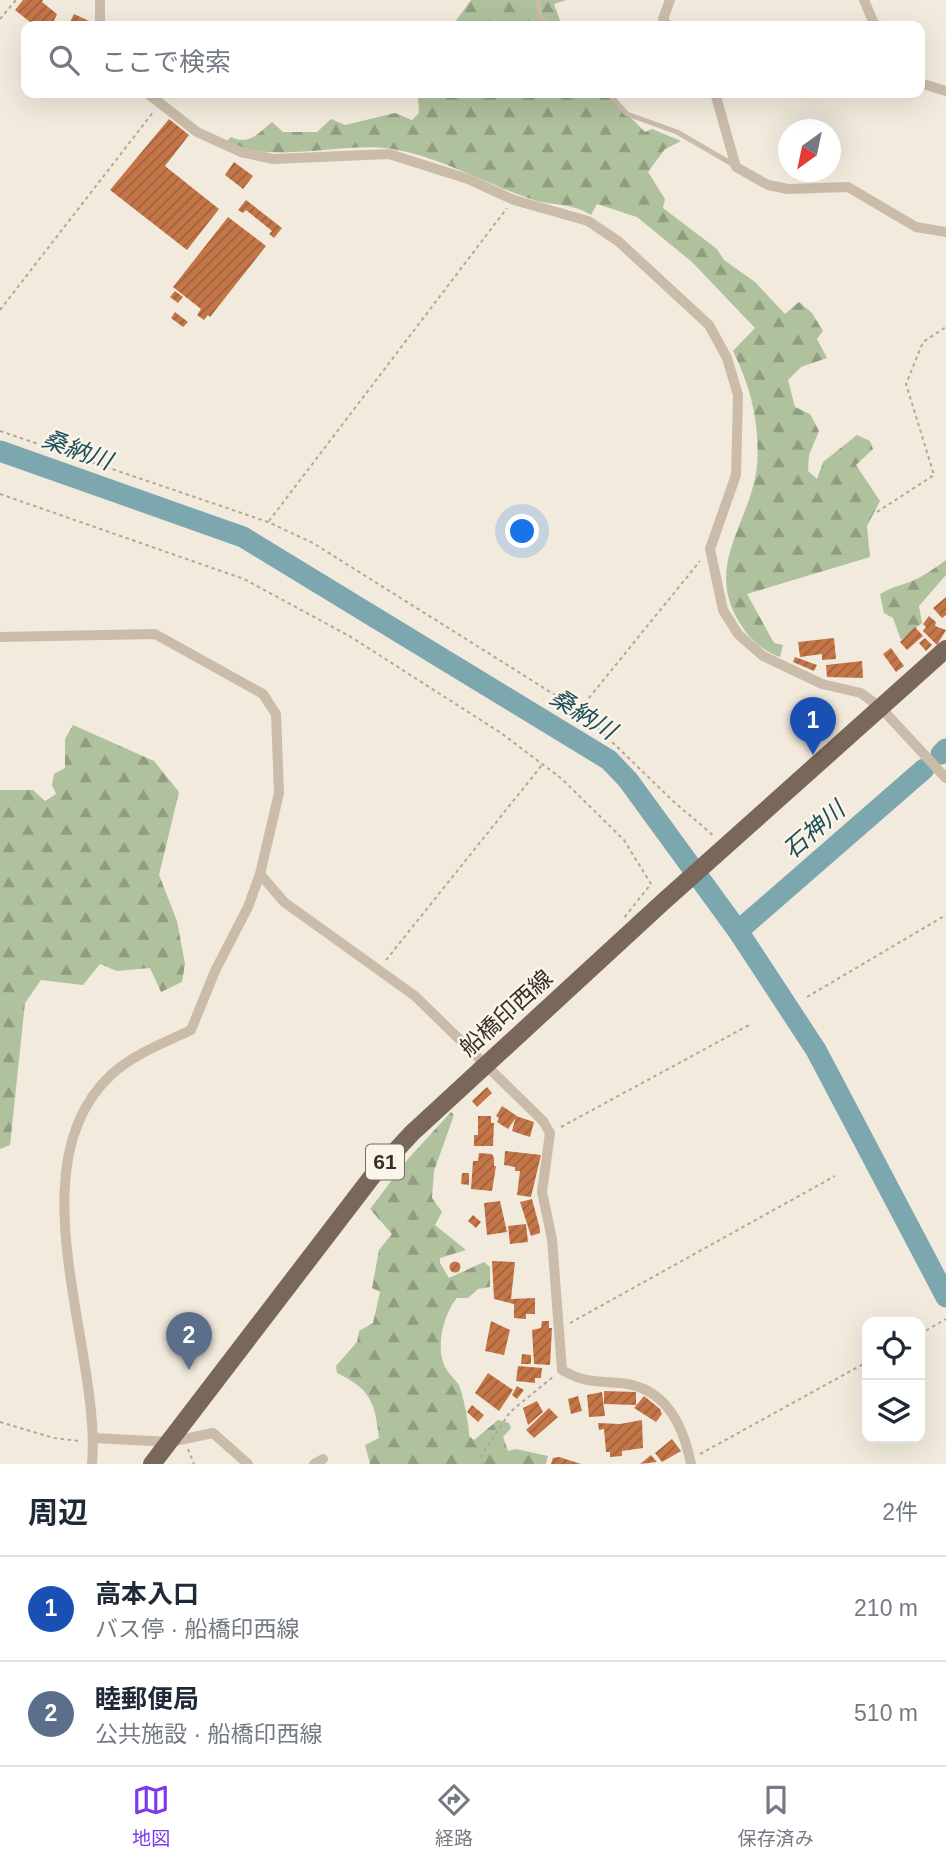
<!DOCTYPE html>
<html lang="ja">
<meta charset="utf-8">
<style>
body{margin:0;font-family:Helvetica,"Noto Sans JP",sans-serif;background:#f2f2f3;color:#1f2937}
.controls{position:absolute;right:21px;bottom:21px;display:grid;overflow:hidden;border-radius:14px;box-shadow:0 7px 28px #0002}
.controls button{width:63px;height:63px;display:grid;place-items:center;padding:0;border:0;border-bottom:2px solid #e0e1e3;background:#fff;color:#1f2937;font:35px sans-serif}
.compass{position:absolute;left:778px;top:119px;width:63px;height:63px;border-radius:50%;background:#fff;box-shadow:0 7px 28px #0002;rotate:213deg}
.you{position:absolute;left:523px;top:532px;width:24px;height:24px;margin:-18px;border:5px solid #fff;border-radius:50%;background:#1a73e8;box-shadow:0 0 0 10px #1a73e833}
.badge{display:grid;place-items:center;width:46px;height:46px;border-radius:50%;background:#7c3aed;color:#fff;font-size:23px;font-weight:700}
.pin{position:absolute;translate:-50% -58px;filter:drop-shadow(0 2px 4px #0008)}
.pin::after{content:'';position:absolute;top:37px;width:24px;height:21px;background:inherit;clip-path:polygon(0 0,100% 0,50% 100%)}
.list{margin:0;padding:0;list-style:none}
h2{display:flex;justify-content:space-between;align-items:center;height:91px;margin:0;padding:0 28px;font-size:30px}
h2 small{font-size:23px;font-weight:400;color:#747a83}
.list li{display:grid;grid-template-columns:46px 1fr auto;gap:21px;align-items:center;box-sizing:border-box;height:105px;padding:0 28px;border-top:2px solid #e0e1e3}
.list b{display:block;font-size:26px;white-space:nowrap}
.list p{margin:0;font-size:23px;white-space:nowrap;color:#747a83}
.list em{font-size:23px;font-style:normal;color:#747a83}
.icon{flex:none;width:38px;height:38px;fill:none;stroke:currentColor;stroke-width:2;stroke-linecap:round;stroke-linejoin:round}
.map{position:relative;flex:none;width:946px;height:1464px;overflow:hidden}
.search{position:absolute;background:#fff;box-shadow:0 7px 28px #0002;left:21px;right:21px;top:21px;height:77px;display:flex;align-items:center;gap:18px;box-sizing:border-box;padding:0 24px;border-radius:14px;color:#747a83;font-size:26px}
.sheet{height:301px;background:#fff}
nav{display:flex;justify-content:space-around;align-items:center;box-sizing:border-box;height:98px;border-top:2px solid #e0e1e3;background:#fff;font-size:19px;color:#747a83}
nav a{display:grid;justify-items:center;gap:4px}
nav .on{color:#7c3aed}
.map>svg:first-child{display:block}
.forest{fill:url(#forest-firs)}
.lines{fill:none;stroke-linecap:round;stroke-linejoin:round}
.river{stroke:#7ca7af;stroke-width:21}
.building{fill:url(#building-hatch)}
.path{stroke:#b6a793;stroke-width:2;stroke-dasharray:3.5 3.5;stroke-linecap:butt}
.lane{stroke:#cabca9;stroke-width:5}
.street{stroke:#cabca9;stroke-width:10}
.primary{stroke:#79685a;stroke-width:18}
.labels{text-anchor:middle;stroke-width:5;stroke-linejoin:round;paint-order:stroke}
.shield{fill:#faf4e9;stroke:#726a63;stroke-width:2}
.shield-label{font-size:21px;font-weight:bold;fill:#372f29}
.street-label{font-size:23px;fill:#372f29;stroke:#faf4e9}
.water-label{font-size:24px;font-style:italic;fill:#1e4e59;stroke:#faf4e9}
</style>
<div class="map">
<svg width="946" height="1464" viewBox="0 0 946 1464">
<defs>
<pattern id="forest-firs" width="22" height="20" patternUnits="userSpaceOnUse" patternTransform="scale(1.75)"><rect width="22" height="20" fill="#b0c19d"/><path d="M5 1l3.5 6h-7zM16 11l3.5 6h-7z" fill="#909d80"/></pattern>
<pattern id="building-hatch" width="6" height="6" patternUnits="userSpaceOnUse" patternTransform="scale(1.75)"><rect width="6" height="6" fill="#c57648"/><path d="M-1 1l2-2M0 6l6-6M5 7l2-2" fill="none" stroke="#a1613c"/></pattern>
</defs>
<rect width="100%" height="100%" fill="#f2ebdd"/>
<path class="forest" d="M471 0H567L554 4 562 26H452Z
M418 93H606L645 132 652 129 681 141 665 149 648 172 665 199 663 208 717 249 724 260 755 282 785 314 799 302 812 313 823 331 817 339 827 358 801 367 788 380 795 407 810 414 819 431 809 455 808 471 817 479 823 462 857 435 870 441 873 449 856 465 880 501 867 526 870 557 747 594 774 643 783 645 780 657C765 652 751 640 743 628 700 566 752 523 757 465 760 423 751 388 733 351L755 328 692 262 637 217 597 204 591 215C573 203 554 206 534 200 487 185 442 157 392 149 344 141 271 166 227 141L231 137C248 146 259 133 272 122L283 132H317L331 119 345 125 395 113 412 120 419 113Z
M946 560V575L919 606 922 623 901 640 893 618 884 613 880 594C891 587 900 586 912 581 924 576 935 568 946 560Z
M73 725 154 761 179 792 159 875 177 921 185 964 182 982 161 992 150 968 117 971 100 964 83 985 41 980 25 1003 10 1145 0 1149V790H33L45 801 56 794 52 785 54 774 65 768V739Z
M451 1112 454 1115 434 1171 432 1198 442 1212 435 1225 466 1250 440 1258V1263L449 1278 484 1262 490 1267V1287L478 1289 468 1298H457C443 1314 434 1351 447 1370 450 1376 458 1381 460 1388 463 1395 470 1428 469 1436L474 1440 498 1420 509 1423 511 1428 503 1437 508 1451 516 1449 548 1456 546 1464H370L365 1445 379 1438C375 1403 371 1389 337 1373L336 1366 357 1342 359 1331 373 1323 380 1292 372 1288 379 1250 392 1234 370 1209 408 1159Z"/>
<g class="lines">
<path class="river" d="M0 451 243 537 609 760 628 780 738 931 816 1050 946 1297
M941 754 946 749
M738 931 924 769"/>
</g>
<path class="building" d="M23 0H43L42 2 57 14 53 23 57 26H35L15 10Z
M74 14 91 22 89 26H68Z
M169 119 189 135 165 166 219 209 187 250 110 190Z
M234 162 253 176 243 189 225 175Z
M246 200 282 228 274 238 269 234 272 231 246 210 243 213 238 210Z
M228 217 266 246 210 317 208 315 204 320 197 315 201 309 173 287Z
M175 291 183 297 178 303 170 297Z
M175 312 188 322 183 327 171 318Z
M946 597V615L942 618 933 608Z
M929 616 936 622 935 626 946 630 937 645 923 631 926 627 923 624Z
M915 627 923 636 907 650 900 642Z
M834 638 836 659 822 660V654L800 657 798 642Z
M925 638 932 645 926 651 919 643Z
M891 648 904 666 896 672 883 654Z
M795 657 817 665 814 671 793 662Z
M862 661 863 678 827 677 826 665Z
M487 1087 492 1093 477 1107 472 1101Z
M502 1106 517 1116 508 1129 497 1122 499 1118 496 1116Z
M478 1116H491V1123H494L493 1146H474V1135H478Z
M516 1116 534 1122 530 1137 512 1131Z
M505 1151 541 1155 531 1197 517 1195 520 1171H515V1167L504 1165Z
M479 1153 492 1154 494 1158V1166H496L492 1191 471 1189 473 1161H478Z
M462 1173H469V1185L461 1184Z
M532 1199 540 1229V1233L531 1236 520 1202Z
M500 1201 507 1232 487 1235 484 1203Z
M473 1215 481 1222 476 1228 468 1221Z
M526 1224 528 1242 510 1244 508 1226Z
M492 1261 515 1262 511 1299 535 1298V1314H526V1319L514 1318V1304L494 1299Z
M449.5 1267a5.5 5.5 0 1 1 11 0a5.5 5.5 0 1 1-11 0Z
M491 1321 510 1330 504 1355 485 1351Z
M542 1321H549V1328H552L550 1365 534 1364 532 1330 541 1328Z
M522 1354 531 1355V1364H521Z
M518 1366 542 1368 541 1378H535V1383L516 1381Z
M488 1373 513 1390 499 1411 475 1393Z
M517 1386 524 1390 517 1399 512 1395Z
M604 1391 636 1392V1405L604 1404Z
M602 1392 605 1416 589 1417 587 1395Z
M578 1396 582 1411 571 1414 568 1399Z
M644 1396 660 1409 662 1414 656 1422 634 1408Z
M537 1401 543 1412 528 1425 523 1408Z
M472 1405 484 1415 478 1422 467 1412Z
M549 1408 558 1417 534 1438 526 1430Z
M642 1420 643 1448 622 1451V1456L610 1457V1452H606L604 1429 599 1430 598 1423 620 1424Z
M672 1439 681 1451 662 1462 655 1453Z
M651 1455 657 1462 640 1464Z
M553 1458 559 1457 581 1464H551Z"/>
<g class="lines">
<path class="path" d="M0 19 16 0
M0 310 154 111
M0 431 268 522 313 543 579 710 673 801 714 836
M0 494 244 579 351 637 501 733 562 779 624 840 651 884 623 919
M877 512 934 475 906 384 923 342 946 327
M269 521 507 208
M580 709 700 561
M386 960 542 765
M807 997 946 915
M561 1127 751 1024
M570 1323 835 1176
M920 1334 946 1319
M0 1422 54 1438 79 1441
M188 1449 194 1464
M700 1454 867 1362
M483 1464 481 1456 510 1412 554 1376"/>
<path class="lane" d="M538 0 540 16 549 26
M608 93 627 114 677 132 734 165"/>
<path class="street" d="M100 0V26
M864 0 875 26
M668 26 663 19 670 0
M920 83 946 91
M147 93 197 132 241 152 273 159 389 154 468 179 514 200 588 221 618 241 709 325 727 358 738 395 736 475 710 549 723 610 738 634 763 656 822 684 861 693 881 708 946 778
M715 93 736 167 768 185 788 189 848 187 916 227 946 232
M0 637 155 634 263 694 276 714 279 793 260 874 284 902 415 996 543 1121 550 1133 542 1192 552 1239 562 1370C585 1383 595 1381 620 1383 666 1387 683 1425 691 1464
M94 1438 170 1442 213 1433 248 1464
M92 1464C102 1351 12 1165 112 1074 134 1054 164 1043 191 1030L215 971 248 907 260 874
M314 1464 323 1459"/>
<path class="primary" d="M152 1464 374 1174 412 1133 663 902 946 649"/>
</g>
<g class="labels">
<rect class="shield" x="366" y="1144.5" width="38" height="35" rx="5"/>
<g class="shield-label">
<text x="385" y="1169">61</text>
</g>
<g class="street-label">
<text transform="translate(506 1013) rotate(-42)" y="8">船橋印西線</text>
</g>
<g class="water-label">
<text transform="translate(77 450) rotate(20)" y="8">桑納川</text>
<text transform="translate(583 714) rotate(32)" y="8">桑納川</text>
<text transform="translate(814 830) rotate(-41)" y="8">石神川</text>
</g>
</g>
</svg>
<div class="controls">
<button><svg class="icon" aria-label="locate" viewBox="0 0 24 24"><circle cx="12" cy="12" r="6"/><path d="M12 2v4M12 18v4M2 12h4M18 12h4"/></svg></button>
<button><svg class="icon" aria-label="layers" viewBox="0 0 24 24"><path d="M12 4l9 5-9 5-9-5zM3 14l9 5 9-5"/></svg></button>
</div>
<svg class="compass" viewBox="-18 -18 36 36"><path d="M0-13l5 13h-10z" fill="#e53935"/><path d="M0 13l5-13h-10z" fill="#747a83"/></svg>
<div class="you"></div>
<div class="pin badge" style="left:813px;top:755px;background:#1a4fb4">1</div>
<div class="pin badge" style="left:189px;top:1370px;background:#5c6f8a">2</div>
<div class="search"><svg class="icon" aria-label="search" viewBox="0 0 24 24"><circle cx="10" cy="10" r="6"/><path d="M15 15l6 6"/></svg>ここで検索</div>
</div>
<section class="sheet">
<h2>周辺<small>2件</small></h2>
<ul class="list">
<li><span class="badge" style="background:#1a4fb4">1</span><div><b>高本入口</b><p>バス停 · 船橋印西線</p></div><em>210 m</em></li>
<li><span class="badge" style="background:#5c6f8a">2</span><div><b>睦郵便局</b><p>公共施設 · 船橋印西線</p></div><em>510 m</em></li>
</ul>
</section>
<nav>
<a class="on"><svg class="icon" aria-label="map" viewBox="0 0 24 24"><path d="M3 6l6-2 6 2 6-2v14l-6 2-6-2-6 2zM9 4v14M15 6v14"/></svg>地図</a>
<a><svg class="icon" aria-label="directions" viewBox="0 0 24 24"><path d="M12 3l9 9-9 9-9-9zM9 14v-3h6M13 9l2 2-2 2"/></svg>経路</a>
<a><svg class="icon" aria-label="saved" viewBox="0 0 24 24"><path d="M7 4h10v16l-5-4-5 4z"/></svg>保存済み</a>
</nav>
